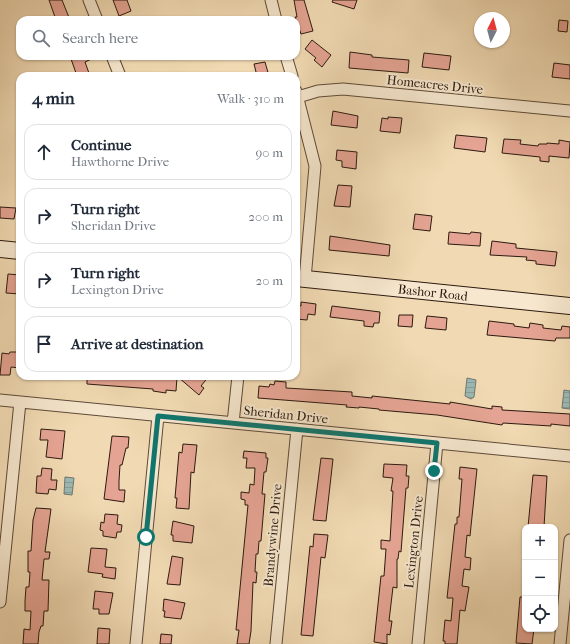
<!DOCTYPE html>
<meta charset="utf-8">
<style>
body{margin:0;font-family:"IM FELL French Canon",serif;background:#f6f6f7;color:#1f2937}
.controls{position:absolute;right:12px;bottom:12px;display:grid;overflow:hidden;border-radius:8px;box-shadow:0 1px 3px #0004}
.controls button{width:36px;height:36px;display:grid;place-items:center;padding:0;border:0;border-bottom:1px solid #e0e1e3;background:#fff;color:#1f2937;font:20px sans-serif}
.compass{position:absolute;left:474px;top:12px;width:36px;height:36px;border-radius:50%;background:#fff;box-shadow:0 1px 3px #0004;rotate:6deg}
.stop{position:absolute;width:12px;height:12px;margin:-9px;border:3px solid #0f766e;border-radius:50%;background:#fff}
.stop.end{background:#0f766e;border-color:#fff;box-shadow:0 1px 4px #0008}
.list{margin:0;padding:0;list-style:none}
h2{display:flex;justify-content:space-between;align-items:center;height:52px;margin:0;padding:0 16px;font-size:17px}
h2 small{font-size:13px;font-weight:400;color:#747a83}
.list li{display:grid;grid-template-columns:26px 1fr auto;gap:12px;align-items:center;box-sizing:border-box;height:56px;margin:0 8px 8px;padding:0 8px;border:1px solid #e0e1e3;border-radius:12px}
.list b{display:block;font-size:15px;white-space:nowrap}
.list p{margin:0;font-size:13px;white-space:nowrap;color:#747a83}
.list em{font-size:13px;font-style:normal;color:#747a83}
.icon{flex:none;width:22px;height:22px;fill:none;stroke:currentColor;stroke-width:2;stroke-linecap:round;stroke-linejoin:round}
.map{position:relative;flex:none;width:570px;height:644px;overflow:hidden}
.search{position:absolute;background:#fff;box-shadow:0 1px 3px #0004;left:16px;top:16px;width:284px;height:44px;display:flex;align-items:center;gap:10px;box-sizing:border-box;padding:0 14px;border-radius:12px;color:#747a83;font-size:15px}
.panel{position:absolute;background:#fff;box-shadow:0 1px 3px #0004;left:16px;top:72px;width:284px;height:308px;border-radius:12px}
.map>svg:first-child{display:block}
.water{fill:url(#water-rules);stroke:#6f7972}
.building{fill:#e5a493;stroke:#2c1a0f}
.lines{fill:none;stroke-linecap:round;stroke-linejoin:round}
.street-casing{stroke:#5d4a38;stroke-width:13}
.secondary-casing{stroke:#2c1a0f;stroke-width:18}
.street{stroke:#f6e7ce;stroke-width:11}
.secondary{stroke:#f6e7ce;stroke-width:16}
.route{stroke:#0f766e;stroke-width:5}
.labels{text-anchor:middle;stroke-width:4;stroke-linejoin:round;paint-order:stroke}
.street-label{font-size:13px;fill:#2c1a0f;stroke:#f6e7ce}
</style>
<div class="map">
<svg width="570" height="644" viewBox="0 0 570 644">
<defs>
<pattern id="water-rules" width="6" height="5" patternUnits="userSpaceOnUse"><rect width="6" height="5" fill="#9cb9b4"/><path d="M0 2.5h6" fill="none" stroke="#879e9a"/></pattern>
</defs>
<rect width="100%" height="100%" fill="#f1dab3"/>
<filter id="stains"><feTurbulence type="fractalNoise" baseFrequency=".005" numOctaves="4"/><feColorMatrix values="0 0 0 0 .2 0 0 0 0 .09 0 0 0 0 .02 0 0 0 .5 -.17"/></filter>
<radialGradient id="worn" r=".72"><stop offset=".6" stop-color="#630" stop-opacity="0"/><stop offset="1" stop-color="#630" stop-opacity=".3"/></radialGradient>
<path class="water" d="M467 378 476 380 474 397 471 399 465 396Z
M564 390 570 391V409L562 408Z
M65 477 74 478 72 495 64 494Z"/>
<path class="building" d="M49 0H62L70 20H56Z
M113 0H127L131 11 119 16Z
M294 0H304L313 31 301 34 295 17H297Z
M333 0H357L354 9 332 2Z
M559 20 568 21 567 32 558 31Z
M312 40 331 55 322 67 314 60 316 58 305 49Z
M350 52 372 55V57L409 60 408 73 349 68Z
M424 53 451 56 449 70 422 67Z
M70 56H98L85 62 90 76H77Z
M265 62 269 76H257L254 64Z
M554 63 570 65V79L552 77Z
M333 111 358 116 357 128 331 125Z
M388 117 402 118 400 133 380 131 382 118 388 119Z
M456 135 487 138 485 152 454 148Z
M504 139 521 140 520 144 538 146 539 144H547V143L559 144V140L570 142 569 158 549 156V162L540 161V157L502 153Z
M337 150 357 152 356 169 342 167V161L336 160Z
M338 185 352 186 350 207 334 206Z
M0 207 16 208 14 219 0 218Z
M415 214 432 216 430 231 413 229Z
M449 232 470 234 471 232 481 233 480 246 448 244Z
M330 236 390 245 389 256 329 250Z
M492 241 516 244V248L557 252 555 266 536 264V261L526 260 527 257 490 255Z
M8 274 20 275V294L6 293Z
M301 302 316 304 315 315 308 314 307 320 296 319V305L301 306Z
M332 306 380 312 379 323H374L373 327 364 326V321L330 317Z
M399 315H413L412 327 398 326Z
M427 316 447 318 446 330 425 328Z
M489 321 514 324V326L529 328 530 323 543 325V328L561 330 562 326 570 327V338H556L555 341 487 335Z
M10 352H18V355H20V368L11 367 10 375H0L2 353 9 354Z
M87 376H164L177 377 176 391 166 390V393L153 391V389L87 384Z
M185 376H209L201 386 204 388 199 395 178 377 188 378Z
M275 381 286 382V388L352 392V396L372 398V396L450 404V402L492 409V406L502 407V410L570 414V426L551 424V426L503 423 502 425 437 415 379 410V409L359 407V408L346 407 347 405 258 398 259 386 269 387 270 384 274 385Z
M41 429 65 431 62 459 46 457 48 440H40Z
M112 436 129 437 128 448H126L122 465H120L119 481V490H125L124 502 104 499Z
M183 444 197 445 194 473 191 472 189 509 176 508 177 498H175L179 452 182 453Z
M244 451 266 453V458H268L266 472H264L262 494H265L261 541H259L258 554H256L255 572H257L256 583 253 582 251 631 249 644H237L239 630H236L248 505H245V500L241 499V492L249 493 250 484 254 485 255 468H246L247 458H243Z
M321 458 333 459 326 521 313 520Z
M384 464 407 465 406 476H409L408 488H406L401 552 399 551 398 559H397V588L393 587 389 621H392L390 635 387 634V644L374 642 381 576H384L386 549H381V540L390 541 393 491H391L393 478 383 477Z
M460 467 477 469 470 536 467 535 465 557 471 558 470 570 464 569 462 586 469 587 465 611 460 610 457 644H445V641H443L445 620 451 621 453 598H447L455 524H457V517H459L462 479H459Z
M42 468 52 469 51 480H57L56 490 49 489 48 494 36 493 37 476H41Z
M533 475 547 476 544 527H528Z
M36 508 51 509 45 552H50L49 559H44L42 580H49L48 611H44L43 626H41L39 632 38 644H23L24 629 30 630 31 611H25V601L26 587H29L30 572H28V551H31L33 520Z
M105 514 118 515 117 524 122 525 121 532H117L116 538 103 536V531L100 530 101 522 104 523Z
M173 521 194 526 192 543 173 541V535H171Z
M314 534 328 535 325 558 321 557 313 636 301 635 310 546 313 547Z
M91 548 107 549 105 567 116 568 115 579 102 577 103 574 88 572Z
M172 556 183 558 180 585 167 584Z
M95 591 113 593 109 614H99V609H93Z
M520 597H525V629H534L532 644 516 643Z
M164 599 185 603 181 619 164 617 165 611H163Z
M98 628 110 629 109 644H97Z
M161 634 172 635 171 644H160Z"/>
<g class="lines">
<defs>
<path id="street" d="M89 0 97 20
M271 0 276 20
M112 56 120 76
M286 56 292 76
M296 91 315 166 305 279
M298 97 318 91 343 89 570 111
M0 400 570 456
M233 423 238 376
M0 602 20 402
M136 644 158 416
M276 644 297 429
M418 644 437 443
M560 644 570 540"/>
<path id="secondary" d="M0 249 20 251
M296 278 570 306"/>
</defs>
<use href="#street" class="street-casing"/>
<use href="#secondary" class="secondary-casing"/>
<use href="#street" class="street"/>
<use href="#secondary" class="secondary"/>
</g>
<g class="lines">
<path class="route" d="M146 537 158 416 437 443 434 471"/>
</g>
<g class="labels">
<g class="street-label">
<text transform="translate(435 84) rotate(6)" y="5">Homeacres Drive</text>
<text transform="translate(433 292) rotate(6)" y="5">Bashor Road</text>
<text transform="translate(286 414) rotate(6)" y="5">Sheridan Drive</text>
<text transform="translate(272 535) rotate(-85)" y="5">Brandywine Drive</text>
<text transform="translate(413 542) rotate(-84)" y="5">Lexington Drive</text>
</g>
</g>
<rect width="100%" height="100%" filter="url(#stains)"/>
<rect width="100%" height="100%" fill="url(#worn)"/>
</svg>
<div class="controls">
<button>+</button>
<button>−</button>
<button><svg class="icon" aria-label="locate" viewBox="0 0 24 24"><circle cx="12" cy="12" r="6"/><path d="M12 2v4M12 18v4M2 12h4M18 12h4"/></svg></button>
</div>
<svg class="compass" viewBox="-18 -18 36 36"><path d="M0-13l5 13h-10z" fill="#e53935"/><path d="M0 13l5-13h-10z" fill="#747a83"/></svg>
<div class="stop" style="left:146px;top:537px"></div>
<div class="stop end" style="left:434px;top:471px"></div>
<div class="search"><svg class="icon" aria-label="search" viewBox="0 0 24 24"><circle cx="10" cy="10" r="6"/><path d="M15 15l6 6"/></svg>Search here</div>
<section class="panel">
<h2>4 min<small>Walk · 310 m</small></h2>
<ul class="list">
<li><svg class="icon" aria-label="ahead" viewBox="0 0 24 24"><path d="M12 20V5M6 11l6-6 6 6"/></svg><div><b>Continue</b><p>Hawthorne Drive</p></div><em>90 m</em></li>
<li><svg class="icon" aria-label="right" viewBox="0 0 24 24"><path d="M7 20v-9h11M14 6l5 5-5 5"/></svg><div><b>Turn right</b><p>Sheridan Drive</p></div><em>200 m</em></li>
<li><svg class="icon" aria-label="right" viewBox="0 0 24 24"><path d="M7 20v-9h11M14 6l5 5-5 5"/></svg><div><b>Turn right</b><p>Lexington Drive</p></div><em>20 m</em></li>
<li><svg class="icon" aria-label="arrive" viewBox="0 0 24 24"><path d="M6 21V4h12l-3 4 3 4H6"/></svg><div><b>Arrive at destination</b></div></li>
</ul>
</section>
</div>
